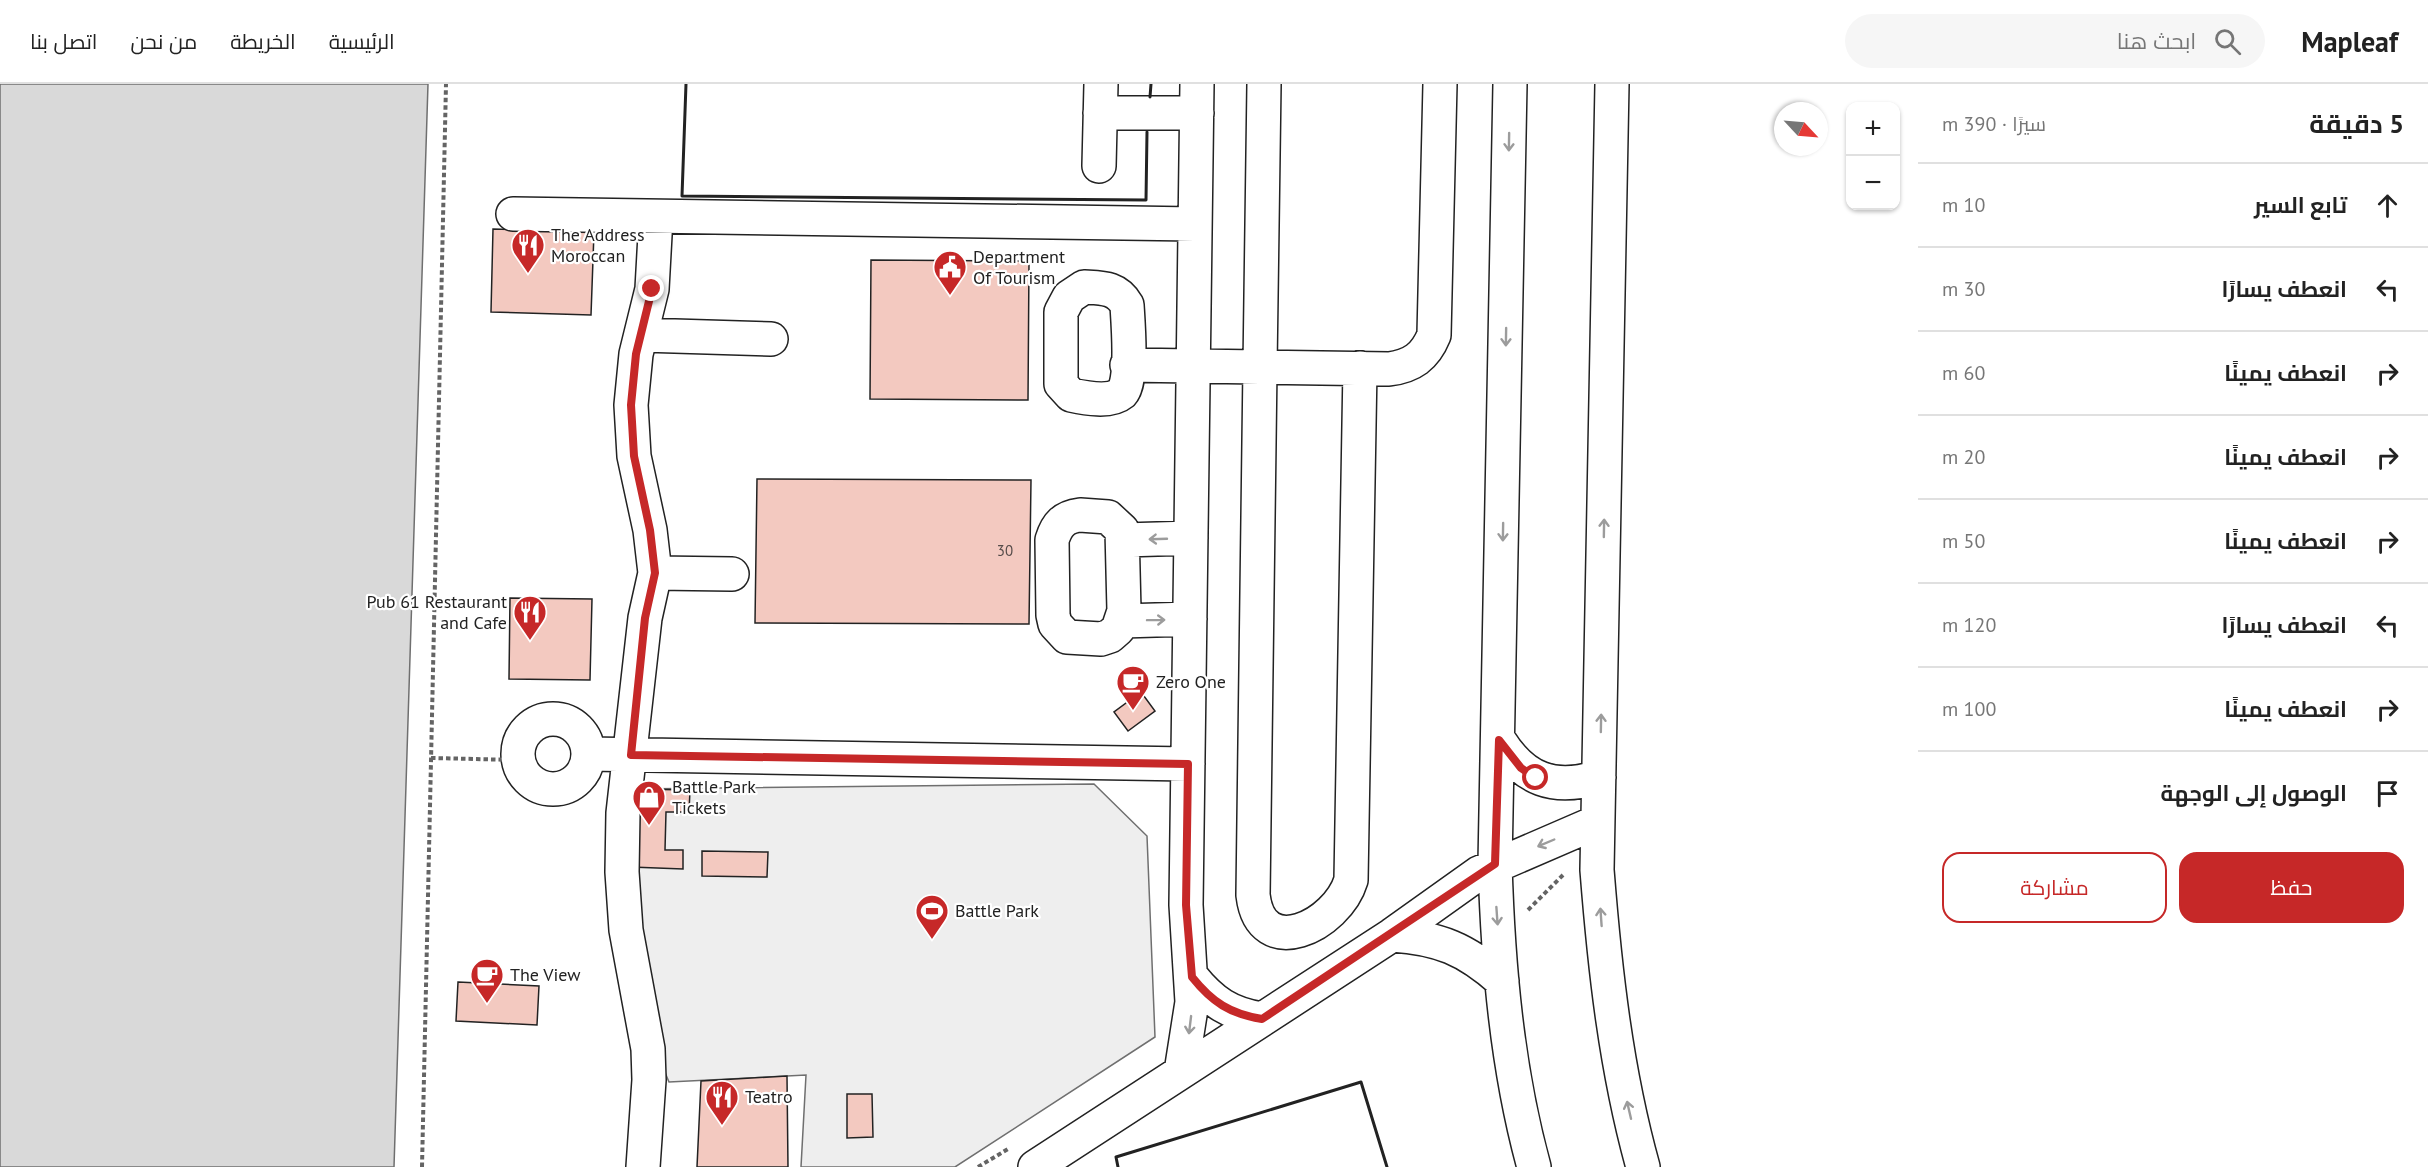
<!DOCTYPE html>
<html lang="ar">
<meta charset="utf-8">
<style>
body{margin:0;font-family:"PT Sans",Cairo,sans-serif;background:#f6f6f6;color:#222;direction:rtl}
.controls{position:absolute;right:18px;top:18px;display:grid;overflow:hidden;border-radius:12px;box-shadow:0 2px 4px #0004}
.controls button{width:54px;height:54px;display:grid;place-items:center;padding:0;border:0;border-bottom:2px solid #e0e0e0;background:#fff;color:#222;font:30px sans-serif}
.compass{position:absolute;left:1774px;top:18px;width:54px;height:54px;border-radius:50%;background:#fff;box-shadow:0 2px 4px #0004;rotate:116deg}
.stop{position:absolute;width:18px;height:18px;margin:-14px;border:4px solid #c62828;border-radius:50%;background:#fff}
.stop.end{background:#c62828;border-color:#fff;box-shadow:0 2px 6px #0008}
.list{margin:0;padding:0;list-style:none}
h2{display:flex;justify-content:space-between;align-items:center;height:78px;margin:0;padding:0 24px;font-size:26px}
h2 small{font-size:20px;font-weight:400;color:#767676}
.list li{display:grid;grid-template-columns:39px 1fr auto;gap:18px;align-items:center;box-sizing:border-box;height:84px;padding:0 24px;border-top:2px solid #e0e0e0}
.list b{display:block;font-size:22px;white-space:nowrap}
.list em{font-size:20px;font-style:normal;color:#767676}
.actions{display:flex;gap:12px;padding:18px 24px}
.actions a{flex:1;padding:14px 0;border:2px solid #c62828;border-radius:18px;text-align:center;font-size:21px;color:#c62828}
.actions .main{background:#c62828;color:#fff}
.icon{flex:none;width:33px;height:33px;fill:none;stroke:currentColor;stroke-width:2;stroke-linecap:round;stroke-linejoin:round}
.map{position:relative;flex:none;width:1918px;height:1083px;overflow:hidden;direction:ltr}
header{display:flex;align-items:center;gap:36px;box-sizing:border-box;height:84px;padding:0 30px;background:#fff;border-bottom:2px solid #e0e0e0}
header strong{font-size:28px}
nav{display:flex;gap:33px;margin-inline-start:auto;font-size:21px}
.search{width:420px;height:54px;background:#f6f6f6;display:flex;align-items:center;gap:15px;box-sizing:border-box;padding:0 21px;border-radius:33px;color:#767676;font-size:22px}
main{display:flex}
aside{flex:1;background:#fff}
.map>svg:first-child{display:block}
.green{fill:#eee;stroke:#6f6f6f;stroke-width:1.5}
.water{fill:#d9d9d9;stroke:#6f6f6f;stroke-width:1.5}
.building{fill:#f3c9c0;stroke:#222;stroke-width:1.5}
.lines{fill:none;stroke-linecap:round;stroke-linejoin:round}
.minor-casing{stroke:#222;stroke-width:36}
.path{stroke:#646464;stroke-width:4;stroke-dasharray:4.5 3;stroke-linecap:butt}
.minor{stroke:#fff;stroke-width:33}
.wall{stroke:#222;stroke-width:3}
.oneway{stroke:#9c9c9c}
.route{stroke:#c62828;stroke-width:8}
.labels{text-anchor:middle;stroke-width:4.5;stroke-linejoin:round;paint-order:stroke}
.number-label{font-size:15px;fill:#564c4a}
.poi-label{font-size:18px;fill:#222;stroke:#fff;text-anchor:start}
</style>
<header>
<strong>Mapleaf</strong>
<div class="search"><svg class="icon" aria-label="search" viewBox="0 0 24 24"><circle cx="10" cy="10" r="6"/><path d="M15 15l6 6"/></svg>ابحث هنا</div>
<nav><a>الرئيسية</a><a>الخريطة</a><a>من نحن</a><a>اتصل بنا</a></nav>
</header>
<main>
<aside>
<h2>5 دقيقة<small>سيرًا · 390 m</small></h2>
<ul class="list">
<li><svg class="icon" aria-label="ahead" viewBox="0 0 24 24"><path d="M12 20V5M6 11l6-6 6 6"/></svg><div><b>تابع السير</b></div><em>10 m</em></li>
<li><svg class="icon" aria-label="left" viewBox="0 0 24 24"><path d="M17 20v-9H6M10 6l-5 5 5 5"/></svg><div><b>انعطف يسارًا</b></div><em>30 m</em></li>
<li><svg class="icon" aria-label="right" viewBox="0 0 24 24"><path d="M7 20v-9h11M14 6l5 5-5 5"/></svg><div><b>انعطف يمينًا</b></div><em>60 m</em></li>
<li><svg class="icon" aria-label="right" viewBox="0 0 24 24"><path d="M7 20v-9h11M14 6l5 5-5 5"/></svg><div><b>انعطف يمينًا</b></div><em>20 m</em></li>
<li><svg class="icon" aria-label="right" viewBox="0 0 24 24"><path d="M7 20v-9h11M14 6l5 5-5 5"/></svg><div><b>انعطف يمينًا</b></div><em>50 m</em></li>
<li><svg class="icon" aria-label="left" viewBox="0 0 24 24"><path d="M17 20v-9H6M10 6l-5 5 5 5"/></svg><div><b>انعطف يسارًا</b></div><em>120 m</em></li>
<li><svg class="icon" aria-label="right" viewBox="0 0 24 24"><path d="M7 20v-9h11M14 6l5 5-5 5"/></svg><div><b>انعطف يمينًا</b></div><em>100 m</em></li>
<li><svg class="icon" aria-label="arrive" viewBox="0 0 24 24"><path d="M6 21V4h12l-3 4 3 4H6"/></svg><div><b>الوصول إلى الوجهة</b></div></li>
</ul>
<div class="actions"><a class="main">حفظ</a><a>مشاركة</a></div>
</aside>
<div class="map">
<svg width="1918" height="1083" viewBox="0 0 1918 1083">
<rect width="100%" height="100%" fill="#fff"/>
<path class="green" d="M1094 700 1147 752 1155 953 955 1083H801L806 991 669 998 656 967 631 783 634 705Z"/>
<path class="water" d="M0 0H428L394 1083H0Z"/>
<path class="building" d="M493 145 594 148 591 231 491 228Z
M871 176 1029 177 1028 316 870 315Z
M757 395 1031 396 1029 540 755 539Z
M510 514 592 515 590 596 509 595Z
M1141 608 1155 627 1128 647 1114 628Z
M634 705 690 706 689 728H666L665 766H683V785L631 783Z
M702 767 768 768 767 793 702 792Z
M458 898 539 902 537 941 456 937Z
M787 992 788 1083H697L701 997Z
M847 1010H872L873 1053 847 1054Z"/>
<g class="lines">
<defs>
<path id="minor" d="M1264 0 1260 283 1389 285C1412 282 1425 273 1434 251L1440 0
M1510 0 1495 780C1498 881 1507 985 1534 1083
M1612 0 1597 786C1605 887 1616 986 1643 1083
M1100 29H1197
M1099 82 1101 0
M513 130 1195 140
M1084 203C1102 204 1117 203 1127 221 1128 238 1133 298 1122 309 1110 319 1085 314 1071 311L1061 300V228L1069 213Z
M642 251 771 255
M1127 281 1260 283 1253 811C1261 879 1337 842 1351 796L1360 284
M1080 431 1108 433 1122 446 1124 527 1118 545 1110 552 1101 555 1067 553 1055 540 1053 531 1052 456C1057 440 1064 433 1080 431Z
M1124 456 1191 454
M655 489 732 490
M1122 537 1190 535
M518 670a35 35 0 1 1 70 0a35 35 0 1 1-70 0Z
M1499 656C1524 696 1554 707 1599 693
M589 670 1188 680
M1392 851C1439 854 1466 865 1502 897
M1192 893C1212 918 1230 930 1262 935
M1181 988 1192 918 1186 821 1197 0
M643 1083 649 996 648 965 626 846 622 788 623 729 645 534 655 489 650 446 634 372 631 321 636 270 652 205 656 133
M1035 1083 1392 851 1479 789 1597 738"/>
</defs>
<use href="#minor" class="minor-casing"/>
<path class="path" d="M431 674 518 676
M1528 826 1565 789
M422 1083 446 0
M978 1083 1008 1065"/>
<use href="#minor" class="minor"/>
<path class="wall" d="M686 0 682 112 1146 116 1147 48
M1150 13 1151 0
M1118 1083 1116 1073 1361 998 1387 1083"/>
</g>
<defs><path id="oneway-shaft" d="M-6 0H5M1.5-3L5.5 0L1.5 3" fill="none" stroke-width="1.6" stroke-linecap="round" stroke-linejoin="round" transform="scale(1.5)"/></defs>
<g class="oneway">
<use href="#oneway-shaft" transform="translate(1509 58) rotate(91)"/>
<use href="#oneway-shaft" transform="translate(1506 253) rotate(91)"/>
<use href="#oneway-shaft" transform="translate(1604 444) rotate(-89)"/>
<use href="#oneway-shaft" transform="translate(1503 448) rotate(91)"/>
<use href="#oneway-shaft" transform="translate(1158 455) rotate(178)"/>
<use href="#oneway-shaft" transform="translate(1156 536) rotate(-1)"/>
<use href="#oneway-shaft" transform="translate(1601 639) rotate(-89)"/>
<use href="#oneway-shaft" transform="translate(1546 759) rotate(157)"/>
<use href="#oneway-shaft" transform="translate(1497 832) rotate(86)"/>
<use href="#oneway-shaft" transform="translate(1601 833) rotate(-94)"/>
<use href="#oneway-shaft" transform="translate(1190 941) rotate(97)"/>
<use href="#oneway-shaft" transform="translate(1629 1026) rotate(-103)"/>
</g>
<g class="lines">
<path class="route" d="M652 205 636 270 631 321 634 372 650 446 655 489 645 534 631 671 1188 680 1186 821 1192 893C1212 918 1230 930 1262 935L1495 780 1499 656 1521 684 1536 694"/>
</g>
<defs>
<symbol id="restaurant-pin" viewBox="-11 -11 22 30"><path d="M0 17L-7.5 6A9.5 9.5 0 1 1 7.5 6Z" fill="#c62828" stroke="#fff"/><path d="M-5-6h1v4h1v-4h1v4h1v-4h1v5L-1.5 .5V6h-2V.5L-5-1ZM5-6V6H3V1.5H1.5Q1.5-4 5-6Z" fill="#fff"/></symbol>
<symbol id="civic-pin" viewBox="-11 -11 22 30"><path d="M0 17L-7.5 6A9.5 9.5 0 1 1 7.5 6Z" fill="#c62828" stroke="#fff"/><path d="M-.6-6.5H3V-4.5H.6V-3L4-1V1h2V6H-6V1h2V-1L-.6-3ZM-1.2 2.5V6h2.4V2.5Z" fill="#fff"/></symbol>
<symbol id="cafe-pin" viewBox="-11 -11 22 30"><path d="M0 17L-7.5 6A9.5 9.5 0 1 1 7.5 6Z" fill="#c62828" stroke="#fff"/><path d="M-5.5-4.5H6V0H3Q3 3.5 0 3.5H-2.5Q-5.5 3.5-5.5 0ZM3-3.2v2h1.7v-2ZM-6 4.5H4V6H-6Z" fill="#fff"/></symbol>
<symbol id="shop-pin" viewBox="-11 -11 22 30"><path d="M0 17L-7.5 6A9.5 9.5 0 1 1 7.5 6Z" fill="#c62828" stroke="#fff"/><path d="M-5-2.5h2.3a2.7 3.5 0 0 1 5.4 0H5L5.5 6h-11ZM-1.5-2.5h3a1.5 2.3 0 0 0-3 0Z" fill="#fff"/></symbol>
<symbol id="stadium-pin" viewBox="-11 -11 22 30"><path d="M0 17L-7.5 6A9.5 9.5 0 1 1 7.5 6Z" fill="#c62828" stroke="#fff"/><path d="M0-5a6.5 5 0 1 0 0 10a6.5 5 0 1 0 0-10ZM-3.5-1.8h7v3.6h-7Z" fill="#fff"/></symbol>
</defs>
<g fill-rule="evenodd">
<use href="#restaurant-pin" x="509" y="142" width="38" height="52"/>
<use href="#civic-pin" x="931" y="164" width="38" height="52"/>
<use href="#restaurant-pin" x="511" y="509" width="38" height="52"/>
<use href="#cafe-pin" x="1114" y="579" width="38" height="52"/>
<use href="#shop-pin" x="630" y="694" width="38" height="52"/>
<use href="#stadium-pin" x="913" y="808" width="38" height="52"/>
<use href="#cafe-pin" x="468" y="872" width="38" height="52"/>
<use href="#restaurant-pin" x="703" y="994" width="38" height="52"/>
</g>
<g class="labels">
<g class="number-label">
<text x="1005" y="472">30</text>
</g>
<g class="poi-label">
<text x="551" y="157">The Address<tspan x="551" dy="21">Moroccan</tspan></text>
<text x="973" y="179">Department<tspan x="973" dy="21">Of Tourism</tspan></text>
<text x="507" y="524" text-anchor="end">Pub 61 Restaurant<tspan x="507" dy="21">and Cafe</tspan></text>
<text x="1156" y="604">Zero One</text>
<text x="672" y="709">Battle Park<tspan x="672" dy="21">Tickets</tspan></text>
<text x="955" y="833">Battle Park</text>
<text x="510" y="897">The View</text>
<text x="745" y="1019">Teatro</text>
</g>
</g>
</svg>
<div class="controls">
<button>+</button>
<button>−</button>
</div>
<svg class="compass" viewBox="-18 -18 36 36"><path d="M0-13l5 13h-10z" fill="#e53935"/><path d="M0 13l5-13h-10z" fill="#767676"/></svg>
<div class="stop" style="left:1536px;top:694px"></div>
<div class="stop end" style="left:652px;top:205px"></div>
</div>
</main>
